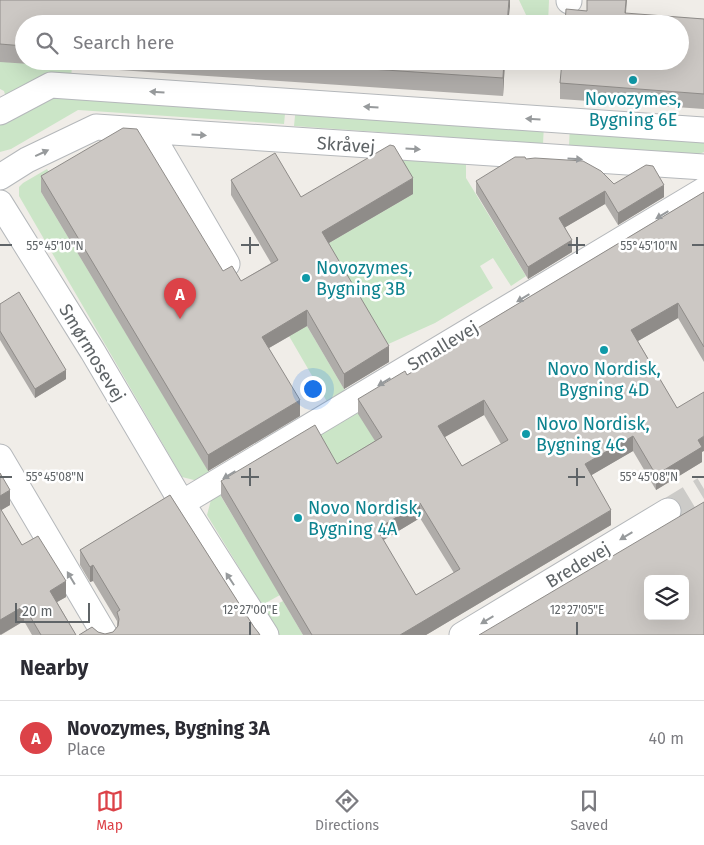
<!DOCTYPE html>
<meta charset="utf-8">
<style>
body{margin:0;font-family:"Fira Sans",sans-serif;background:#f2f2f3;color:#2b2b33}
.controls{position:absolute;right:15px;bottom:15px;display:grid;overflow:hidden;border-radius:8px;box-shadow:0 5px 20px #0002}
.controls button{width:45px;height:45px;display:grid;place-items:center;padding:0;border:0;border-bottom:1px solid #e1e1e2;background:#fff;color:#2b2b33;font:25px sans-serif}
.scale{position:absolute;left:15px;bottom:12px;width:75px;box-sizing:border-box;padding-left:5px;border:2px solid #5f6467;border-top:0;font-size:14px;line-height:18px;white-space:nowrap;color:#5f6467;-webkit-text-stroke:4px #fff;paint-order:stroke}
.you{position:absolute;left:312px;top:388px;width:18px;height:18px;margin:-12px;border:4px solid #fff;border-radius:50%;background:#1a73e8;box-shadow:0 0 0 8px #1a73e833}
.badge{display:grid;place-items:center;width:32px;height:32px;border-radius:50%;background:#dc4248;color:#fff;font-size:16px;font-weight:700}
.pin{position:absolute;translate:-50% -41px;filter:drop-shadow(0 1px 2px #0008)}
.pin::after{content:'';position:absolute;top:26px;width:18px;height:15px;background:inherit;clip-path:polygon(0 0,100% 0,50% 100%)}
.list{margin:0;padding:0;list-style:none}
h2{display:flex;justify-content:space-between;align-items:center;height:65px;margin:0;padding:0 20px;font-size:21px}
h2 small{font-size:16px;font-weight:400;color:#7c7c81}
.list li{display:grid;grid-template-columns:32px 1fr auto;gap:15px;align-items:center;box-sizing:border-box;height:75px;padding:0 20px;border-top:1px solid #e1e1e2}
.list b{display:block;font-size:19px;white-space:nowrap}
.list p{margin:0;font-size:16px;white-space:nowrap;color:#7c7c81}
.list em{font-size:16px;font-style:normal;color:#7c7c81}
.icon{flex:none;width:28px;height:28px;fill:none;stroke:currentColor;stroke-width:2;stroke-linecap:round;stroke-linejoin:round}
.map{position:relative;flex:none;width:704px;height:635px;overflow:hidden}
.search{position:absolute;background:#fff;box-shadow:0 5px 20px #0002;left:15px;right:15px;top:15px;height:55px;display:flex;align-items:center;gap:12px;box-sizing:border-box;padding:0 18px;border-radius:28px;color:#7c7c81;font-size:19px}
.sheet{height:140px;background:#fff}
nav{display:flex;justify-content:space-around;align-items:center;box-sizing:border-box;height:70px;border-top:1px solid #e1e1e2;background:#fff;font-size:14px;color:#7c7c81}
nav a{display:grid;justify-items:center;gap:2px}
nav .on{color:#dc4248}
.map>svg:first-child{display:block}
.green{fill:#cbe5c7}
.lines{fill:none;stroke-linecap:round;stroke-linejoin:round}
.minor-tunnel{stroke:#cccbc8;stroke-width:25;stroke-dasharray:25 12;stroke-linecap:butt}
.minor-casing{stroke:#b5b8bb;stroke-width:27}
.minor{stroke:#fff;stroke-width:25}
.wall{fill:#afaca9;fill-rule:evenodd}
.shaded-wall{fill:#8f8c89}
.building{fill:#ccc8c4;stroke:#8f8c89;fill-rule:evenodd}
.oneway{fill:#979a9c}
.ticks{fill:none;stroke:#5f6467;stroke-width:2}
.culture-dot{fill:#0f9aa8;stroke:#fff;stroke-width:2}
.labels{text-anchor:middle;stroke-width:5;stroke-linejoin:round;paint-order:stroke}
.culture-label{font-size:18px;fill:#0d838f;stroke:#fff;text-anchor:start}
.street-label{font-size:18px;fill:#5f6467;stroke:#fff}
.ticks-label{font-size:12px;text-anchor:middle;fill:#5f6467;stroke:#fff;stroke-width:5;stroke-linejoin:round;paint-order:stroke}
</style>
<div class="map">
<svg width="704" height="635" viewBox="0 0 704 635">
<rect width="100%" height="100%" fill="#f0ede8"/>
<path class="green" d="M519 0H549L548 24H532V17H527Z
M0 61 72 66 71 78 6 98 4 91 0 89Z
M53 88 286 104 284 124 78 110 11 149 0 152V115Z
M296 106 544 124 543 144 294 126Z
M570 124 704 134V152L694 156 569 146Z
M393 159 466 164V178L526 276 511 286 493 258 480 266 493 288 435 323 384 346 322 247 413 194Z
M47 169 55 183 41 192 211 475 202 482 182 477 19 196V187L23 183Z
M307 326 347 394 329 405 289 336Z
M357 411 382 452 337 479 313 437Z
M219 493 280 595 262 605 207 515 212 496Z
M283 601 303 635H278L264 611Z"/>
<g class="lines">
<path class="minor-tunnel" d="M668 511 704 489"/>
<defs>
<path id="minor" d="M569 1V0
M0 112 51 85 704 130
M150 132 227 264
M0 177 27 160 96 127 704 167
M0 203 93 352 182 503 266 635
M0 457 105 635
M182 503 704 190
M462 635 668 511"/>
</defs>
<use href="#minor" class="minor-casing"/>
<use href="#minor" class="minor"/>
</g>
<path class="wall" d="M0 0H510V7L24 24V61H505L503 96 0 62Z
M587 11 704 19V109L560 99V83Z
M526 159 614 184 664 197 618 225 605 204 565 227 572 252 528 279 476 193V181Z
M41 176 241 281 271 263 231 195V180L301 197 413 194 329 243 389 362 344 389 307 326 269 348 300 416 208 471 41 192Z
M704 192V362L678 318 638 341 702 452V462L656 490 633 451 591 475 611 525 426 635H303L221 496V481L337 464 375 441 358 414V399L407 375 451 350V344ZM484 415 501 444 462 466 444 437ZM420 518 454 573 416 595 383 540Z
M0 304 66 379 35 398 0 340Z
M0 473 10 505 1 510 22 545 66 597 57 602 76 635H32L24 621 1 635Z
M170 495 254 627 258 632 260 635H79L92 627 98 632 105 634 113 632 117 627V621L93 581 90 582 80 565V550Z"/>
<path class="shaded-wall" d="M509 0H510V7L508 24H507Z
M626 0H627L625 24V13Z
M504 61H505L503 96V78Z
M413 178V194L322 247V232Z
M664 185V197L618 225V213Z
M605 191V204L559 231V218Z
M572 240V252L528 279V267Z
M678 303V318L631 345V330Z
M307 310V326L262 352V337Z
M389 346V362L344 389V374Z
M66 370V379L35 398V389Z
M300 400V416L208 471V455Z
M484 400V415L438 441V426Z
M633 436V451L585 479V464Z
M704 436V451L702 452V462L656 490V475L698 440Z
M10 490V505L0 511V496Z
M420 503V518L377 544V529Z
M611 510V525L426 635H400Z
M93 565V581L90 582V567Z
M66 581V597L50 606V591Z
M24 606V621L0 635V620Z"/>
<path class="building" d="M0 0H509L507 24H24V46L0 44Z
M587 0H626L625 13 704 19V94L560 83 562 61H680V24H565L566 9 587 11Z
M253 61H504L503 78Z
M123 128 137 129 223 271 232 266 241 281 278 260 231 180 275 153 301 197 390 145 394 146 413 178 322 232 389 346 344 374 307 310 262 337 300 400 208 455 41 176Z
M515 157H525L526 159 535 158 583 161 601 171 614 184 646 165 653 166 664 185 618 213 605 191 559 218 572 240 528 267 476 181Z
M704 192V347L678 303 631 330 677 408 704 392V436L698 440 702 447 656 475 633 436 585 464 611 510 400 635H312L221 481 315 425 337 464 382 437 358 399 405 371 407 375 453 348 451 344ZM484 400 508 440 462 466 438 426ZM420 503 460 569 416 595 377 529Z
M19 292 66 370 35 389 0 331V304Z
M0 473 10 490 0 496Z
M170 495 254 627 258 632 260 635H79L92 627 98 632 105 634 113 632 118 626 119 619 117 612 120 610 93 565 90 567 80 550Z
M704 502V635H479ZM648 579H685V616H648Z
M0 508 22 545 38 536 66 581 50 591 76 635H41L24 606 0 620Z"/>
<defs><path id="oneway-solid" d="M-6-.8H1V-3.2L6.5 0L1 3.2V.8H-6Z" transform="scale(1.25)"/></defs>
<g class="oneway">
<use href="#oneway-solid" transform="translate(157 92) rotate(-176)"/>
<use href="#oneway-solid" transform="translate(371 107) rotate(-176)"/>
<use href="#oneway-solid" transform="translate(533 119) rotate(-176)"/>
<use href="#oneway-solid" transform="translate(199 135) rotate(4)"/>
<use href="#oneway-solid" transform="translate(413 149) rotate(4)"/>
<use href="#oneway-solid" transform="translate(42 153) rotate(-25)"/>
<use href="#oneway-solid" transform="translate(575 159) rotate(4)"/>
<use href="#oneway-solid" transform="translate(662 215) rotate(149)"/>
<use href="#oneway-solid" transform="translate(523 298) rotate(149)"/>
<use href="#oneway-solid" transform="translate(384 382) rotate(149)"/>
<use href="#oneway-solid" transform="translate(229 475) rotate(149)"/>
<use href="#oneway-solid" transform="translate(626 536) rotate(149)"/>
<use href="#oneway-solid" transform="translate(71 578) rotate(-121)"/>
<use href="#oneway-solid" transform="translate(230 579) rotate(-123)"/>
<use href="#oneway-solid" transform="translate(487 620) rotate(149)"/>
</g>
<path class="ticks" d="M250 237V254M577 237V254M0 245H12M241 245H259M568 245H585M692 245H704M250 468V486M577 468V486M0 477H12M241 477H259M568 477H585M692 477H704M250 622V635M577 622V635"/>
<g class="culture-dot">
<circle cx="633" cy="80" r="5"/>
<circle cx="306" cy="278" r="5"/>
<circle cx="604" cy="350" r="5"/>
<circle cx="526" cy="434" r="5"/>
<circle cx="298" cy="518" r="5"/>
</g>
<g class="labels">
<g class="culture-label">
<text x="633" y="105" text-anchor="middle">Novozymes,<tspan x="633" dy="21">Bygning 6E</tspan></text>
<text x="316" y="274">Novozymes,<tspan x="316" dy="21">Bygning 3B</tspan></text>
<text x="604" y="375" text-anchor="middle">Novo Nordisk,<tspan x="604" dy="21">Bygning 4D</tspan></text>
<text x="536" y="430">Novo Nordisk,<tspan x="536" dy="21">Bygning 4C</tspan></text>
<text x="308" y="514">Novo Nordisk,<tspan x="308" dy="21">Bygning 4A</tspan></text>
</g>
<g class="street-label">
<text transform="translate(346 145) rotate(4)" y="6">Skråvej</text>
<text transform="translate(443 346) rotate(-31)" y="6">Smallevej</text>
<text transform="translate(92 353) rotate(59)" y="6">Smørmosevej</text>
<text transform="translate(578 565) rotate(-31)" y="6">Bredevej</text>
</g>
</g>
<g class="ticks-label">
<text x="55" y="250">55°45'10"N</text>
<text x="649" y="250">55°45'10"N</text>
<text x="55" y="481">55°45'08"N</text>
<text x="649" y="481">55°45'08"N</text>
<text x="250" y="614">12°27'00"E</text>
<text x="577" y="614">12°27'05"E</text>
</g>
</svg>
<div class="controls">
<button><svg class="icon" aria-label="layers" viewBox="0 0 24 24"><path d="M12 4l9 5-9 5-9-5zM3 14l9 5 9-5"/></svg></button>
</div>
<div class="scale">20 m</div>
<div class="you"></div>
<div class="pin badge" style="left:180px;top:319px">A</div>
<div class="search"><svg class="icon" aria-label="search" viewBox="0 0 24 24"><circle cx="10" cy="10" r="6"/><path d="M15 15l6 6"/></svg>Search here</div>
</div>
<section class="sheet">
<h2>Nearby<small></small></h2>
<ul class="list">
<li><span class="badge">A</span><div><b>Novozymes, Bygning 3A</b><p>Place</p></div><em>40 m</em></li>
</ul>
</section>
<nav>
<a class="on"><svg class="icon" aria-label="map" viewBox="0 0 24 24"><path d="M3 6l6-2 6 2 6-2v14l-6 2-6-2-6 2zM9 4v14M15 6v14"/></svg>Map</a>
<a><svg class="icon" aria-label="directions" viewBox="0 0 24 24"><path d="M12 3l9 9-9 9-9-9zM9 14v-3h6M13 9l2 2-2 2"/></svg>Directions</a>
<a><svg class="icon" aria-label="saved" viewBox="0 0 24 24"><path d="M7 4h10v16l-5-4-5 4z"/></svg>Saved</a>
</nav>
